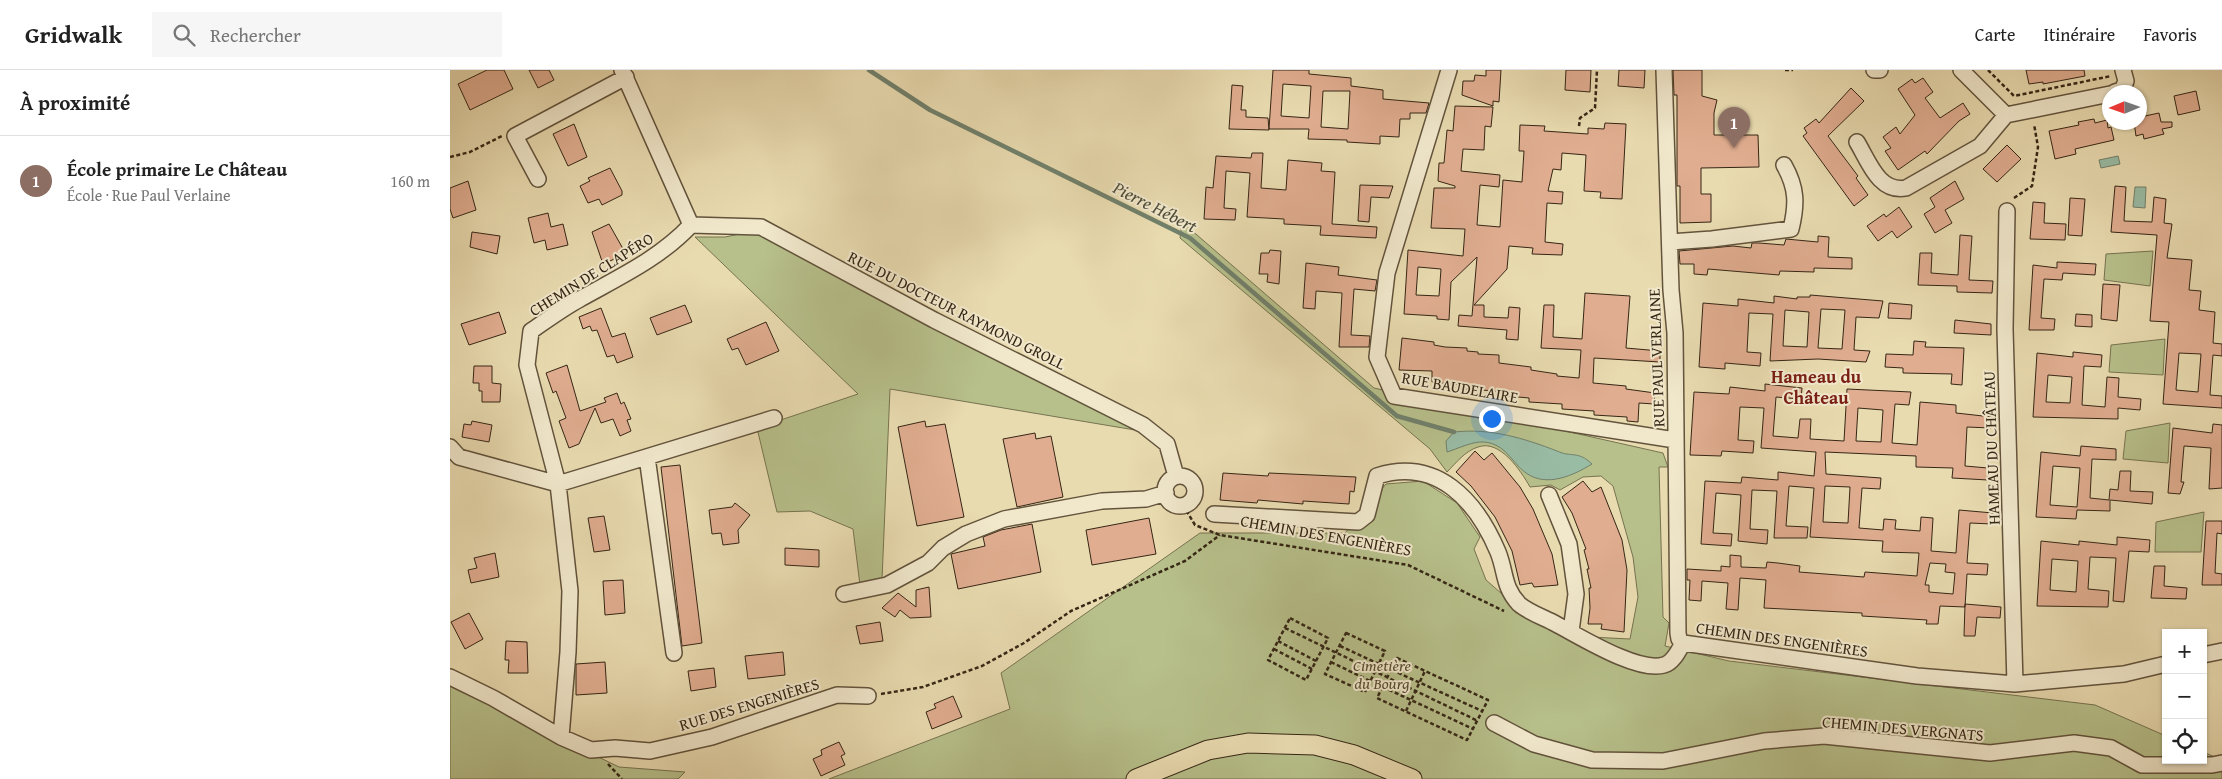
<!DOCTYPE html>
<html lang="fr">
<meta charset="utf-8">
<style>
body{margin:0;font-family:"Gentium Book Plus",serif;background:#f6f6f6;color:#222}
.controls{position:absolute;right:15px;bottom:15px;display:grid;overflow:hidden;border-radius:0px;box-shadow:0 1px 4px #0004}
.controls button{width:45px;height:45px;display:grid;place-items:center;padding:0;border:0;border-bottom:1px solid #e0e0e0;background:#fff;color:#222;font:25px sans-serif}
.compass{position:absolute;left:1652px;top:15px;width:45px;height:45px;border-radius:50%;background:#fff;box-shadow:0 1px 4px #0004;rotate:268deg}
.you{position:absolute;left:1041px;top:348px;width:18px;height:18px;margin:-12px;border:4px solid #fff;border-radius:50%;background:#1a73e8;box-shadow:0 0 0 8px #1a73e833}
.badge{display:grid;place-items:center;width:32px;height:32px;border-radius:50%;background:#d93025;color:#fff;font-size:16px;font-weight:700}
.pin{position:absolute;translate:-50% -41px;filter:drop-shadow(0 1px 2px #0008)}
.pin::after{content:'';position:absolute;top:26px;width:18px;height:15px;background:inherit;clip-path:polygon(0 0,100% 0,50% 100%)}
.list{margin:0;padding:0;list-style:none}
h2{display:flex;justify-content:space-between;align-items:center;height:65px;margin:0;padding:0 20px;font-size:21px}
h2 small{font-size:16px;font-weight:400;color:#767676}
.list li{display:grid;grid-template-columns:32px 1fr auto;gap:15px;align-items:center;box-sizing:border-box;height:90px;padding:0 20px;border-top:1px solid #e0e0e0}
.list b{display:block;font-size:19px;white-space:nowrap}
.list p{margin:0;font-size:16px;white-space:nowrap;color:#767676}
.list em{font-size:16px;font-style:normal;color:#767676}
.icon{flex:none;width:28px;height:28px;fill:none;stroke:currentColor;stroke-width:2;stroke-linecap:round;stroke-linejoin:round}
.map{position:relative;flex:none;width:1772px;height:709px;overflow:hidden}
header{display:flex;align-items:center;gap:30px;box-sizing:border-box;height:70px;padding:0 25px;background:#fff;border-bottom:1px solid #e0e0e0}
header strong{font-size:24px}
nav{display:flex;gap:28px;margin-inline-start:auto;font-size:18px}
.search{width:350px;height:45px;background:#f6f6f6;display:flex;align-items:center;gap:12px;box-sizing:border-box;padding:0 18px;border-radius:0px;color:#767676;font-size:19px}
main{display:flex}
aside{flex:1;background:#fff}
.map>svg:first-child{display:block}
.green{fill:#b7c08b;stroke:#767350}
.water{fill:#99bca5;stroke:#71806b}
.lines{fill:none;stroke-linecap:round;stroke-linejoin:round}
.stream{stroke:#71806b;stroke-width:4.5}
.building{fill:#e0ad90;stroke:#352615;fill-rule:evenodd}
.minor-casing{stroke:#62533c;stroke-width:18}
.major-casing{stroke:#352615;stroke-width:21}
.path{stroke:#352615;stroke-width:2.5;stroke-dasharray:4 2.5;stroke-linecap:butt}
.minor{stroke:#f1e8cc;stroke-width:15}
.major{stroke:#e9dbb0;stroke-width:19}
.labels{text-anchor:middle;stroke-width:4;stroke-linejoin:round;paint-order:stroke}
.street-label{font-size:16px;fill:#352615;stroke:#f1e8cc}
.park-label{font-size:16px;font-style:italic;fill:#564c32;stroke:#f1e8cc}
.water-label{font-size:18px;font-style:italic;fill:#4e4c39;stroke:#f1e8cc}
.neighbourhood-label{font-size:18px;font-weight:bold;fill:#7a1f14;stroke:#f1e8cc}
</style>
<header>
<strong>Gridwalk</strong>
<div class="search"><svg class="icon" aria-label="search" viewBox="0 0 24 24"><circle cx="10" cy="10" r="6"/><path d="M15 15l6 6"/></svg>Rechercher</div>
<nav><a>Carte</a><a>Itinéraire</a><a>Favoris</a></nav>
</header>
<main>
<aside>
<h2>À proximité<small></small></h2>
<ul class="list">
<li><span class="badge" style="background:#8d6e63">1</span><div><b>École primaire Le Château</b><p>École · Rue Paul Verlaine</p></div><em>160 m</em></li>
</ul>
</aside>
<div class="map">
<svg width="1772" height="709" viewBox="0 0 1772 709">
<rect width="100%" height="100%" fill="#e9dbb0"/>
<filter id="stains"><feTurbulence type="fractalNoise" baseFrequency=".004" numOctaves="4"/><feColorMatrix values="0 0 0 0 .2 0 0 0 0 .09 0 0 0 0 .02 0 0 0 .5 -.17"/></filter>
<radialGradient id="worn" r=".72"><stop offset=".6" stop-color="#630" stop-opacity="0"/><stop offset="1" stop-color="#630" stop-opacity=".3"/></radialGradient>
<path class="green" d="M732 152 924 318 1213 383 1218 397H1209L1213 547 1219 553 1215 576 1279 591 1645 635 1716 666V690H1753V682L1772 690V709H379L560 639 551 603 750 463H895L936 414 973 411 1007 433 1030 467 1024 479 1036 510 1068 538 1120 566 1180 569 1188 527 1183 487 1163 416 1151 406 1133 407 1110 420 1101 415 1080 417C1071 401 1050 369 1028 377 1015 381 1006 393 997 402L980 379 730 168Z
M305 161 685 360 440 319 432 510 410 515 403 459 360 441 327 442 307 358 408 324 245 167H275Z
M1703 181 1700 216 1654 210 1656 184Z
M1715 269 1713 305 1659 302 1661 275Z
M1720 353 1718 393 1673 389 1676 361Z
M1754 442 1751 482H1705L1706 452Z
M0 615 169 697 235 702 228 709H0Z"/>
<path class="water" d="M1668 86 1670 94 1651 98 1649 90Z
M1685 117H1696L1695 138 1683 137Z
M1004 362C1041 358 1073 368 1107 381 1122 388 1127 380 1142 394 1124 405 1097 418 1076 403 1061 392 1056 374 1034 372 1023 371 1007 379 997 382L996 371Z"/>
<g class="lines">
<path class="stream" d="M419 0 480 40 740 168 947 346 1004 362"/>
</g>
<path class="building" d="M37 0H54L63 19 20 40 8 14Z
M79 0H99L104 10 88 18Z
M823 0H859V4L901 8V16L933 20V29L979 33 976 43H960V49H950L949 67 930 66V74L897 72V70L858 69 859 59H819ZM833 14 861 16 859 48 831 46ZM873 21H900L898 59 871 57Z
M1036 0H1051L1049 32 1043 31V36L1012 25 1013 11H1024L1025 5 1036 6Z
M1116 0H1141L1140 22 1115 20Z
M1169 0H1195L1194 18 1168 16Z
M1223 0H1252V26L1267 30 1264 43V65H1308L1309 97 1251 98V124H1261V152L1230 153V116H1227V25H1224Z
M1576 0H1634L1635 6 1593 14V12L1579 14Z
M1473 8 1483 22 1475 28 1490 48 1513 33 1520 44 1509 51 1477 84 1475 81 1448 100 1435 81 1441 78 1433 67 1446 57 1450 64 1465 45 1448 19 1462 9 1465 13Z
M782 15 793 16 791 40H796V47L818 48 819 60 779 59Z
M1401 18 1414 31 1378 66 1408 106 1406 108 1418 125 1404 136 1353 66 1357 63 1354 58 1366 49 1369 53Z
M1746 21 1750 40 1728 45 1724 26Z
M1005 36 1043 37 1041 57 1035 56 1034 80 1013 79 1011 101 1050 105 1049 117 1030 115 1027 155 1050 157 1053 110 1072 112 1074 81H1069L1070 55 1095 56 1094 61 1138 64V58L1154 59 1155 53 1176 54 1172 129 1150 128 1151 122 1134 121 1136 85 1112 83 1111 100 1103 99 1098 121 1113 122 1112 134 1097 133 1095 172 1113 174 1112 185 1082 184 1083 178 1059 176 1057 199 1024 235H1034V247L1058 248 1059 237 1070 238 1068 270 1056 269 1057 260 1008 256 1009 245 1022 246 1027 187 1001 212 999 250 987 249V246L954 244 958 180 1013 186 1015 159 981 158 984 118H1005V116L988 111 989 93H994L997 60 1003 61ZM968 197 991 199 989 226 966 225Z
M1709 43 1711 52H1722V57L1712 59 1714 64 1694 69 1693 64 1686 66 1684 52H1691L1690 47Z
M1644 49 1645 53 1657 50 1658 58 1661 57 1664 70 1625 79 1626 84 1605 89 1599 61 1629 55 1628 52Z
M124 54 137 87 118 96 103 64Z
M1557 75 1571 89 1547 112 1533 99Z
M802 83H813L811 118 836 120 838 90 872 93 871 101 885 102 882 154 927 157 926 168 870 165 871 156 834 154V149L797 147 800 103 776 101 774 138 786 139 785 150 754 149 756 117 763 118 766 86 801 88Z
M160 98 172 121V125L152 135 149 129 138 133 130 116 140 111 138 108Z
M18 111 26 140 3 148 0 139V118Z
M1505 111 1514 129 1495 140 1502 153 1485 163 1474 144 1485 137 1480 128Z
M910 115 943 116 939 128 921 127 919 152 908 151Z
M1665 116 1676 117 1674 151 1702 152 1704 127 1716 129 1714 153 1722 154 1717 188 1742 190 1739 220 1751 221 1749 240 1765 242 1763 273 1772 274V286L1763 285 1760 325 1772 326V338L1713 334 1719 252 1700 251 1707 165 1661 162ZM1729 283 1751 284 1748 322 1726 320Z
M1620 128 1635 129 1632 166 1618 165Z
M1583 132 1595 133 1594 153 1616 154 1615 170 1580 169Z
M1449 137 1462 157 1447 168 1442 161 1428 171 1417 156 1434 144 1436 147Z
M98 143 101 157 113 154 118 175 97 180 95 170 84 173 78 148Z
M159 154 176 184 153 194 142 162Z
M22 162 50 166 47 184 20 177Z
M1510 165 1522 166 1519 210 1543 211 1542 223 1507 222V216L1468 215 1470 183H1482L1481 203 1508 205Z
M1368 166 1379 167 1378 187 1402 188V199L1364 198V202L1330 201 1329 205 1258 199 1257 205 1244 204V194H1230L1229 181 1283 176 1301 178 1302 173H1309L1334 175 1336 169 1368 172Z
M820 180 831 181 829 214 817 212 818 204H809L811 183H819Z
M1607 192 1646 194 1645 205 1613 203 1612 210 1594 209 1591 248 1605 249 1604 260H1579L1583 195 1607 198Z
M856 193 889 197 888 205 927 210 925 221 904 219 901 265 920 266 919 277H889L892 223 866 221 865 239 853 238Z
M1653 214 1670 215 1667 251 1651 249Z
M1135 223 1180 226 1176 278 1210 281V292L1144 288 1143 313 1176 316V319L1205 323 1204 334 1189 333 1188 352 1177 351V347L1144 345V341L1112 339V334L1079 332V328L1047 325V321L1014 319V315L982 312V301L949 300 952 268 984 272V275L995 277 1017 278V281L1028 282V284L1049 285V293L1081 297V300L1107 304V306L1129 308 1131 280 1091 278 1094 235H1104L1103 267 1132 269Z
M1360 225 1433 231 1429 248 1406 247 1404 280 1420 281 1416 292 1368 289 1320 291 1323 244 1299 243 1297 282 1311 283 1310 296 1275 293V299L1249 297 1253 233 1288 236V229L1324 233V226L1347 229V227H1360ZM1371 239 1395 240 1392 279 1368 278ZM1335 240 1359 242 1357 277 1333 276Z
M1439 233 1462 235 1461 249 1438 248Z
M235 235 242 252 207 265 200 248Z
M151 238 162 267 175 263 183 287 167 293 164 285 157 287 147 260 142 261 140 256 133 259 129 247Z
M49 242 56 263 19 275 11 254Z
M1626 244 1642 245V257L1625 256Z
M1505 250 1541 254V265L1504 263Z
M316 252 329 281 296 295 288 278 282 280 277 269Z
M1464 271 1476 272 1475 277 1514 278 1512 315 1501 314 1502 304 1453 303V298L1435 297 1436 284 1463 285Z
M1623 282 1652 285 1651 297 1634 296 1632 335 1655 337 1657 307 1669 308 1668 327 1691 329 1690 340 1668 338V349L1583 347 1587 283 1623 287ZM1598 305 1622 307 1620 333 1596 332Z
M117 295 130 341 156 332 154 328 167 323 171 334 174 332 181 349 177 350 181 361 170 366 163 349 151 353 145 338 129 374 119 378 109 351 116 348 106 321 103 323 96 303Z
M24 296H42V313L51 314 50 332H32V321H29V313H23Z
M1315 314 1352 318 1351 329 1326 327 1323 366 1348 368 1350 349H1361L1360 369 1394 371 1397 319 1461 322 1459 335 1445 334 1442 373 1467 375 1470 332 1506 335V343L1542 347 1541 358 1517 357 1515 396 1538 398V410L1502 408 1503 398 1466 397V386L1375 382 1376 404 1431 408 1430 419 1412 418 1409 458 1433 460 1434 449 1446 450 1445 459 1470 461 1471 447 1483 448 1481 481 1506 483 1509 440 1543 443 1542 454 1520 453 1517 493 1538 494 1537 505 1517 504 1515 537 1490 536 1488 554H1476L1477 550 1412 546V543L1314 538 1316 510 1290 508 1288 540 1276 539 1278 513 1252 511 1251 531 1239 530 1240 510H1237V499L1271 501V496L1280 497V485L1291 486V497L1316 498 1317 492 1328 493 1350 496 1349 502 1414 507 1415 502 1467 506 1469 483 1432 482 1433 471 1360 467 1364 418 1339 416 1336 456 1358 457 1357 468H1324L1327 421 1302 420 1300 459 1318 460 1317 474 1288 471 1291 425 1266 423 1263 463 1282 464 1281 476 1251 474 1255 411 1291 413 1292 407 1328 410V402L1364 406 1366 382 1311 378 1314 338 1290 337 1288 370 1304 371 1303 383 1272 381 1271 386 1240 385 1244 322 1279 324 1280 317 1315 321ZM1408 338 1433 340 1431 372 1406 371ZM1375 416 1400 417 1398 453 1373 452ZM1480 493 1496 494 1495 502 1505 503 1503 524 1479 522V515H1475Z
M22 351 42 355 39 372 12 367 14 354 21 355Z
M475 351 476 357 495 354 514 447 467 456 448 357Z
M1763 354 1772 355V418L1759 419 1761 378 1734 376 1731 412H1734L1730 424 1718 423 1723 358 1762 363Z
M585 363 586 369 601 366 613 427 567 437 553 369Z
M1631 376 1666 379V390L1642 389 1640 428 1659 430 1660 419 1668 420 1670 401H1681L1680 421 1703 422 1702 434 1660 430V441L1627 440 1626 449 1586 447 1591 382 1630 386ZM1603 396 1630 398 1627 437 1600 435Z
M1025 381 1034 390 1042 383 1070 417 1083 439 1102 484 1108 515 1084 517 1082 513 1070 515 1062 481 1045 447 1021 416 1006 402Z
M230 395 252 573 232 576 211 397Z
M773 403 818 406 819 403 906 407 904 422 900 421 899 434 853 431V434L808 430 807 433 770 430Z
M1133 411 1142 422 1151 417 1172 470 1177 500 1174 562 1151 559 1152 554H1138L1140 538 1139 518H1141L1137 499H1139L1134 480 1136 479 1122 443 1112 427Z
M285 433 300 445 288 460 289 473 273 475 271 463 262 464 259 440 282 437Z
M154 446 160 480 144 482 138 448Z
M699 448 706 484 642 495 636 460Z
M1756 451H1772V464L1767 463 1765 503 1772 504V515H1752Z
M582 454 591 502 508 519 501 484 535 476 533 467 551 460Z
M1667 467 1700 470 1699 482 1679 481 1674 532 1663 531 1666 488 1640 487 1638 519 1659 521 1658 537 1587 536 1591 471 1629 475V471L1667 475ZM1602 489 1628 491 1626 522 1600 520Z
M335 478 369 480V497L335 495Z
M45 483 49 507 21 513 18 500 27 498 24 488Z
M1704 496H1715L1714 516 1737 518 1736 529 1701 528Z
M173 510 175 543 155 545 153 511Z
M479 517 481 547 460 548 450 540 445 547 432 538 448 523 466 537V520Z
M1515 534 1551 537 1550 548 1527 547 1525 566H1514Z
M19 543 33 569 15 579 1 552Z
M430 552 433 571 410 574 406 556Z
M56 571 77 572 78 603H58L59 590H55Z
M333 582 335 605 298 609 295 586Z
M155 592 157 623 126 625V594Z
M264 598 266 617 241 621 238 601Z
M503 626 512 647 482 659 476 642 486 638 484 634Z
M389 672 395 684 391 686 395 695 371 706 363 689 372 685 371 680Z"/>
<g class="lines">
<defs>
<path id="minor" d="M999 0 937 203 927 287 944 326 1225 370
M1214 0 1221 220 1225 263 1228 563 1229 569 1233 573
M1424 0H1430
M1511 0 1556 45 1660 24
M1665 22 1672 20 1676 11 1673 0
M1407 72C1419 92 1429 123 1456 118L1530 76 1556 45
M88 109 65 66 176 7
M1557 141 1555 259 1565 614
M241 155 311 157 484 250 693 355 717 374 726 406
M1220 172 1262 169 1341 159C1347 134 1347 118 1334 95
M0 377 9 387 108 414
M197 387 224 583
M715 421a15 15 0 1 1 30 0a15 15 0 1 1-30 0Z
M108 414 324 348
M1099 425 1119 474 1126 524 1121 561
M764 444 908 452 917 445 927 406C987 387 1026 430 1048 482 1056 502 1053 517 1069 534 1078 542 1095 548 1106 554 1129 566 1188 603 1214 595 1223 593 1229 580 1233 573
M394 524 437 515 478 493 493 478 516 464 554 449 652 431 696 429 716 423
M1233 573 1467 606 1565 614 1674 604 1716 594
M1753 585 1772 581
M0 607 43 628 111 667 141 680 165 678 200 681 262 667 387 625 418 626
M1044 653 1084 674 1142 690 1213 691 1314 671 1374 666 1540 683 1624 673 1661 678 1692 695H1762L1772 693
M111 667 118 582 120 521 108 414 77 295 81 261C97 250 113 238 130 229 169 207 209 189 241 155L172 0"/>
<path id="major" d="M686 709 758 680 798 673 865 675 904 685 962 709"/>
</defs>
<use href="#minor" class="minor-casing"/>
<use href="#major" class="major-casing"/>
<path class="path" d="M1335 0H1343
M1538 0 1564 26 1661 6
M1129 56 1130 48 1145 38 1147 0
M0 87 20 82 52 66
M1564 128 1582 116 1588 77 1584 54
M733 435 745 455 770 465 958 495 1054 541
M840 548 878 568 856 610 818 590Z
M835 558 1028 651
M896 563 935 581 915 622 875 604Z
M828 571 866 591
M890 576 929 594
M824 579 862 599
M947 588 1038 630 1017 670 927 628Z
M881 592 920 611
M942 600 1032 641
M933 617 1023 659
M431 624 473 617 532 596 574 573 621 541 735 491 770 465
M956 641 975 601
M158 694 172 709"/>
<use href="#minor" class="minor"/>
<use href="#major" class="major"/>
</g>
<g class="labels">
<g class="street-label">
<text transform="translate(141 204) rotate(-32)" y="6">CHEMIN DE CLAPÉRO</text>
<text transform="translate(507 240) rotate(27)" y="6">RUE DU DOCTEUR RAYMOND GROLL</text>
<text transform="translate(1206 288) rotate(-92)" y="6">RUE PAUL VERLAINE</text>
<text transform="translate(1010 317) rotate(10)" y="6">RUE BAUDELAIRE</text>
<text transform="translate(1541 378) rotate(-92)" y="6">HAMEAU DU CHÂTEAU</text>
<text transform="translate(876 465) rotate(10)" y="6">CHEMIN DES ENGENIÈRES</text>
<text transform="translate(1332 569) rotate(8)" y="6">CHEMIN DES ENGENIÈRES</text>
<text transform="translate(299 634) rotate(-17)" y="6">RUE DES ENGENIÈRES</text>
<text transform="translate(1453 658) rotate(5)" y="6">CHEMIN DES VERGNATS</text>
</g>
<g class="park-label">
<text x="932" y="601">Cimetière<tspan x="932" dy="18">du Bourg</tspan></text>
</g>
<g class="water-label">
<text transform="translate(705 137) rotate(27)" y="6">Pierre Hébert</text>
</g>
<g class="neighbourhood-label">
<text x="1366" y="313">Hameau du<tspan x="1366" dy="21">Château</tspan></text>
</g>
</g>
<rect width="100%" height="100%" filter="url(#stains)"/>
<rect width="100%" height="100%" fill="url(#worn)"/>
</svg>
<div class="controls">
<button>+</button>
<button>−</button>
<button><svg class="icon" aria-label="locate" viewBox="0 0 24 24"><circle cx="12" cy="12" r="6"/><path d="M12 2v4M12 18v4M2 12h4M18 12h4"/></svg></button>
</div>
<svg class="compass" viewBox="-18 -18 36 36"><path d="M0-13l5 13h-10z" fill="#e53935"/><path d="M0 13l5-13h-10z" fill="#767676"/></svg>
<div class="you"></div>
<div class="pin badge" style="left:1284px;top:78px;background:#8d6e63">1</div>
</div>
</main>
